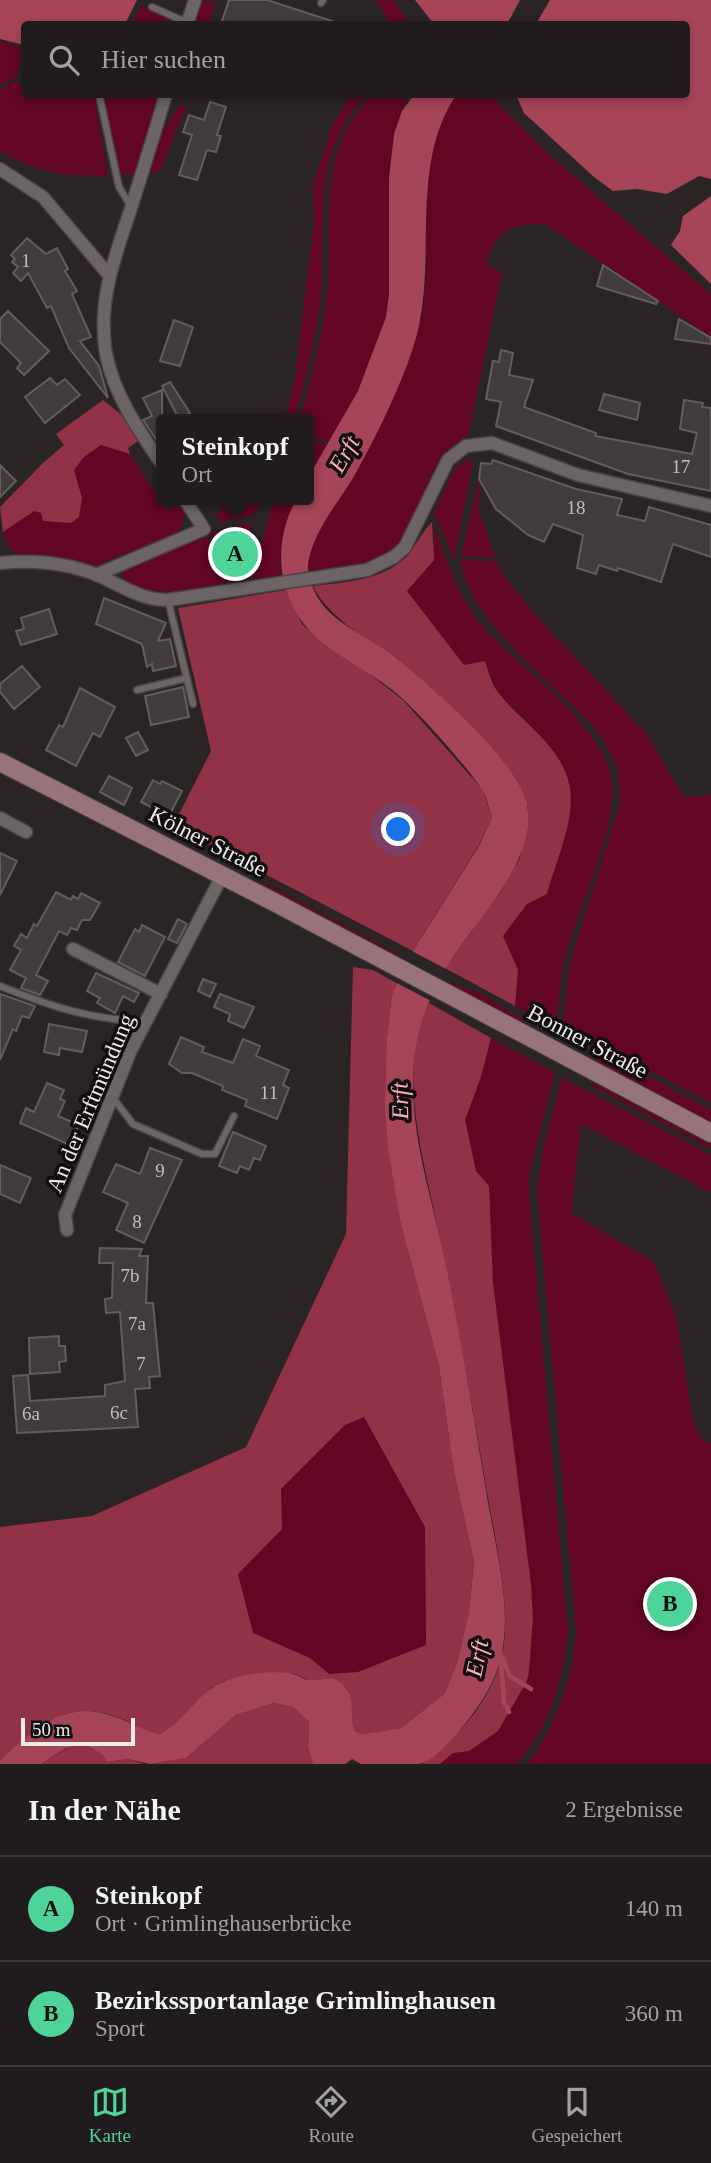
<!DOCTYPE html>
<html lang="de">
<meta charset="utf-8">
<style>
body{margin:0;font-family:Georgia,serif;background:#282425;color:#f1f3f6}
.scale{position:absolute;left:21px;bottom:18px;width:114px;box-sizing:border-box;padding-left:7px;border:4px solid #eeeaea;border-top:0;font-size:19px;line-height:24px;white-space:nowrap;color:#eeeaea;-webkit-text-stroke:5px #110e0f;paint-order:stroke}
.you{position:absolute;left:399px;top:830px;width:24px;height:24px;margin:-18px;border:5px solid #fff;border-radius:50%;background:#1a73e8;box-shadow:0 0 0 10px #1a73e833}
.badge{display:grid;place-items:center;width:46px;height:46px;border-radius:50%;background:#4ed399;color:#111;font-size:23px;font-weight:700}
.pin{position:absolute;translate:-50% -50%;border:4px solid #fff;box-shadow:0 2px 7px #0006}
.popup{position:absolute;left:156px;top:414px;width:158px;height:91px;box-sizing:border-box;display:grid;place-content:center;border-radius:7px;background:#201b1c;filter:drop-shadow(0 2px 5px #0005);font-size:23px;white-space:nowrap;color:#a2a1a3}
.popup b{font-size:26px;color:#f1f3f6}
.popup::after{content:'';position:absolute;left:50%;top:100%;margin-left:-14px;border:14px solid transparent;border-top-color:#201b1c}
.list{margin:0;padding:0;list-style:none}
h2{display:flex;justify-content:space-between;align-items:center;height:91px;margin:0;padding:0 28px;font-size:30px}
h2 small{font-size:23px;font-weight:400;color:#a2a1a3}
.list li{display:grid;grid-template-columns:46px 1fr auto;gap:21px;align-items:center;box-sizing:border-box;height:105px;padding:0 28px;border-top:2px solid #3d393b}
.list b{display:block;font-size:26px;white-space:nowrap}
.list p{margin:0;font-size:23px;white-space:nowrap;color:#a2a1a3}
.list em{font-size:23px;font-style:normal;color:#a2a1a3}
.icon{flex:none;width:38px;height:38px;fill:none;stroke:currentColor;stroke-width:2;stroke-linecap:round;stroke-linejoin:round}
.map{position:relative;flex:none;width:711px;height:1764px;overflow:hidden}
.search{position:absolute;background:#201b1c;box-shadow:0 4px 10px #0003;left:21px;right:21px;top:21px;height:77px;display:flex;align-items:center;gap:18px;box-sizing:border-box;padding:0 24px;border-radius:7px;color:#a2a1a3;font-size:26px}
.sheet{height:301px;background:#201b1c}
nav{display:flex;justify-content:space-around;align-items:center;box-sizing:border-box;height:98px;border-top:2px solid #3d393b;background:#201b1c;font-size:19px;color:#a2a1a3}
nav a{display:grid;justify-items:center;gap:4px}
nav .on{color:#4ed399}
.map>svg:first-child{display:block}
.green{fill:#620623}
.forest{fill:#923246;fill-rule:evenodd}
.water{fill:#a74558}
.pier{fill:#2b2425}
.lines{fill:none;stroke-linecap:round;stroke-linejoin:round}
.stream{stroke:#a74558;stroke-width:4.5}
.building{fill:#423b3c;stroke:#645d5d;stroke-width:2}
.lane-casing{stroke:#484343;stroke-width:9}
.street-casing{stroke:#484343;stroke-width:15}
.secondary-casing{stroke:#484343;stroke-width:20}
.lane{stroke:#6c6465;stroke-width:6}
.street{stroke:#6c6465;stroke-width:12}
.secondary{stroke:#977479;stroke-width:18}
.labels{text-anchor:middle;stroke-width:7;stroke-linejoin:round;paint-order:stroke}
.number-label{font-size:19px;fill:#c3bebe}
.street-label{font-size:23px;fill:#eeeaea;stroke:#110e0f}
.water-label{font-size:24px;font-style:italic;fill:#feadb7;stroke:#110e0f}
</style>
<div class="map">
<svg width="711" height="1764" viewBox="0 0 711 1764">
<rect width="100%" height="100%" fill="#2b2425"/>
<path class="green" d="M200 0 215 3 208 24H192Z
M376 0H394L410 24H391Z
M142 6 168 18 172 24H131Z
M0 41 23 47 17 77 0 85Z
M16 81 19 85 24 81V94L94 95 108 176C63 176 40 174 0 151V89Z
M103 95H162L135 174 119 175Z
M351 95H367C307 156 329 227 320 303 315 343 305 381 295 419H285L294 384 314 223 313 184 332 126Z
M373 95H408L394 134 389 178V295L386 317 358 391 329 442 309 434 308 419H300C310 383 320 346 325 309 337 232 309 155 373 95Z
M456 95H490L545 151 711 294V337L545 224C510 224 497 230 486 264L502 273 468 436C416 462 429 530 382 557 361 569 331 569 308 572 306 538 344 497 358 468 380 426 401 382 416 337 441 258 406 165 456 95Z
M180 104 186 106 160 171 147 173 162 133Z
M309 438 327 445 309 476Z
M101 445 130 454 166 510 182 506C186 518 184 525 176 534L94 566 56 557 16 553 11 550 3 532 34 511 41 513 82 498 74 470 84 457Z
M468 457 472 466 454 561 438 521 433 517 452 473Z
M479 477V511L495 557 461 556Z
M239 500H266L251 516 220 522 216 514 221 512 220 507Z
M274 500H296C283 523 279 549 281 576L251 579Z
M252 523 240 576 209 533Z
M434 524C443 554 461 602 482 625 519 668 611 729 613 789 614 832 578 912 565 958 559 980 560 1003 556 1026L553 1028 515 1006 518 970 502 936 527 904 549 745 495 689 485 661 464 666 407 590 434 560Z
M204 534 238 581C192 587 172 600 125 583L123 572 127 567Z
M461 559 496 561 499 569 537 617 646 733 684 797 711 795V1103L610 1049 562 1030 570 961 620 804 618 770 604 741 591 724C553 685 463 614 461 559Z
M265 883 398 954 396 958 264 885Z
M450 982 483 995 524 1020 522 1024 448 986Z
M491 1038 555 1073 529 1175V1194L568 1631C564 1679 550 1728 517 1764H440L453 1753 469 1751 529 1671 533 1618 493 1283 489 1186 476 1171 465 1120 481 1077Z
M599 1055 612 1057 711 1110V1124L595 1060Z
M562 1078 711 1155V1193L581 1124 571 1213 654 1262 676 1316 693 1421 702 1440 711 1444V1764H527C557 1726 572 1680 576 1632L537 1193 542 1152Z
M594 1083 711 1145V1149L592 1086Z
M364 1417 425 1527 426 1645 358 1672 329 1674 310 1658 253 1633 238 1574 282 1529 281 1489 345 1424Z"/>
<path class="forest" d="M103 400 123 416 138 441 128 448 130 454 101 445 84 457 74 470 82 498 79 517 71 523 43 521 41 513 34 511 3 532 0 507 43 463 64 445 56 434Z
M432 522 434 560 407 591 464 665 485 661C488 670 491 683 497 691 521 723 564 746 570 789 575 822 555 863 547 894L527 904 503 936 518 970 515 1006 445 968 501 891 520 858 528 807C501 772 475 734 445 701 411 663 332 628 313 586 345 582 382 581 406 557 416 546 422 531 432 522Z
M286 590 302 624 325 645 358 665 403 700 483 790 492 818 479 845 413 951 173 826 211 751 178 608Z
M353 967 373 970 398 984 392 995 387 1038 401 1225 439 1366 454 1472 474 1562 469 1612 457 1663 444 1694 401 1728 363 1734 355 1731C348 1718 352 1702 346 1687L309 1680 292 1673 225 1681 211 1688 176 1725 160 1734C143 1731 139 1727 125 1720 68 1696 41 1724 0 1760V1527L92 1516 246 1447 346 1234ZM364 1417 425 1527 426 1645 358 1672 329 1674 310 1658 253 1633 238 1574 282 1529 281 1489 345 1425Z
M429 1003 491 1038 481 1077 465 1120 476 1171 489 1186 493 1283 531 1584 533 1618 529 1671 527 1681 498 1731 469 1751 453 1753 440 1764H422C460 1736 494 1698 503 1650 511 1604 495 1539 487 1492 471 1398 454 1304 434 1211 420 1144 398 1068 429 1003Z
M274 1703 293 1707 309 1722 308 1747 313 1764H150L186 1758 236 1715Z
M86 1745 103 1755 107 1762 127 1759 144 1764H41L67 1748Z"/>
<path class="water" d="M0 0H137L125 24H24V45L0 39Z
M415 0H520L507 24H434Z
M550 0H711V179L699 176 667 194 637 189 613 191 594 177 524 113 516 95 686 94V24H536Z
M414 95H456C410 165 436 251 418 330 408 372 378 433 357 471 341 500 312 531 308 565 307 575 314 593 320 601 335 624 368 637 389 653 427 682 513 756 526 801 542 859 471 924 445 970 425 1004 413 1041 413 1080 412 1140 433 1202 445 1261 462 1343 475 1425 489 1508 497 1553 511 1606 502 1652 496 1684 477 1710 456 1735 447 1745 432 1761 419 1764 401 1764 379 1764 361 1764L352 1759 345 1764H313L308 1747 309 1722 293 1707 274 1703 236 1715 186 1758 150 1764 127 1759 107 1762 103 1755 86 1745 66 1748 41 1764H0V1760C33 1731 63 1700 109 1715 129 1720 139 1730 160 1734 185 1720 191 1703 212 1688 231 1675 266 1670 289 1673 297 1674 302 1679 309 1680 323 1682 332 1673 344 1686 357 1699 348 1717 355 1731L363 1734 401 1728 444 1694 457 1663 469 1612 474 1562 454 1472 439 1366 401 1225 388 1148 385 1110 387 1038 392 995 413 951 479 846 492 818C489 809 487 796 481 788 464 763 425 720 403 699 379 677 349 663 324 644 279 609 269 549 296 500H308L309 476 358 391 386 317 389 295V178L394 134 402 111Z
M711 196V284L671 245 680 231 683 216Z"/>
<path class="pier" d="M410 950 448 970 433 1002 395 982Z"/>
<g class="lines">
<path class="stream" d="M500 1651 504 1702 509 1712
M502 1657 510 1676 531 1689"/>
</g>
<path class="building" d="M229 0H267L335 22V24H221Z
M210 102 226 107 217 135 221 136 216 152 207 150 197 180 179 175 192 135 183 132 189 115 204 120Z
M27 238 46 254 57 248 68 269 65 271 77 291 72 294 91 337 80 341 99 366 108 398 69 348 51 306 47 308 28 273 21 281 13 273 18 267 12 262 15 259 11 255Z
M603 265 658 301 656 304 597 286Z
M8 311 49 351 24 375 17 368 21 363 0 342V319Z
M679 319 711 338V344L675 339Z
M174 320 193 327 180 366 160 361Z
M501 350 513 353 509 375 533 380 524 407 596 433 595 436 692 454 697 433 680 429 684 400 703 403 702 407 711 408V491L628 474 496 426 501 402 486 399 493 361 499 362Z
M50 378 57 385 65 379 80 395 45 423 25 397Z
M170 382 190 413 179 419 162 386Z
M162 390V448L143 420 152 416 143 398Z
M604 394 640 403 637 420 599 410Z
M493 460 576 489 622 499 617 515 645 521 649 507 711 525V557L673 544 661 582 618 568 617 571 599 565 596 574 577 568 583 535 553 524 544 542 528 535 496 509 479 479 481 463 491 464Z
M0 465 16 481 0 497Z
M104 598 166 623 158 641 170 639 176 666 153 671 152 664 147 667 142 644 96 624Z
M49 609 57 634 21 645 16 631 24 629 21 618Z
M22 666 40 687 14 709 0 692V684Z
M183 687 189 717 151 725 145 696Z
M80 688 115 707 100 737 93 733 76 766 46 750 59 725 63 727Z
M138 732 148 750 136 756 126 738Z
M109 776 132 788 124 805 100 792Z
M153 780 160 784 162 781 182 791 169 816 141 802Z
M0 853 17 861 0 895Z
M56 892 71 900 73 896 78 899 81 893 100 903 90 920H82L77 930 71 928 67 935 59 931 36 975 48 981 40 995 21 988 26 978 10 970 21 950 14 946 21 934 27 938 34 924 37 926Z
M178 919 187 924 177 943 168 939Z
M142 925 165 937 145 976 118 962 135 929 139 932Z
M96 973 139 993 134 1002 123 996 115 1013 97 1003 100 998 87 991Z
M203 979 216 984 210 997 198 991Z
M0 994 35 1006 29 1018 22 1016 16 1031 13 1029 0 1060Z
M220 994 254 1007 244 1028 228 1021 230 1014 214 1007Z
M49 1024 87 1031 82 1052 60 1048 59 1055 44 1052Z
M181 1037 204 1047 202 1052 233 1063 243 1039 260 1046 256 1056 289 1070 283 1085 289 1088 277 1119 245 1106 247 1100 222 1090 223 1086 192 1073H182L169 1064Z
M47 1083 64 1090 60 1099 65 1101 58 1116 79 1125 70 1145 20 1123 26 1108 34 1112Z
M233 1132 266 1146 260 1160 254 1158 249 1170 240 1166 237 1173 219 1166Z
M150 1148 182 1160 144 1243 116 1230 128 1203 103 1192 116 1164 140 1174Z
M0 1165 31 1178 20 1203 0 1194Z
M100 1248 142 1249 139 1256H148L146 1303H153L160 1376 149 1377 150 1388 135 1389 138 1427 17 1433 13 1376 28 1375 30 1401 105 1396V1385L125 1381 120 1312 106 1313 105 1299 112 1298 113 1263H99Z
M59 1336V1346H65L66 1361 59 1362 60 1372 30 1374 29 1338Z"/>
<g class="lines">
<defs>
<path id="lane" d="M321 3 323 0
M152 7 188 23
M99 94 119 187 130 205
M168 600 193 704
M137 690 187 678
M0 986C52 1007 89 1019 146 1022
M113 1098 133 1124 202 1154H215L234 1116"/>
<path id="street" d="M187 24 195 0
M0 169 43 197 108 274
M162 464C139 431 114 395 106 354 97 301 115 257 131 208 143 170 155 132 166 94
M0 563C32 560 67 563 97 575 121 585 140 600 168 600L367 570 394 557 405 547 448 460 466 446 492 443 578 475 711 506
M96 575 204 529 185 500
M0 818 26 832
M73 949 161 994
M67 1230 65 1215 131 1050 222 876"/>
<path id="secondary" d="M0 762 274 902 711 1133"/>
</defs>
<use href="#lane" class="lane-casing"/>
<use href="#street" class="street-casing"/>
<use href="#secondary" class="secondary-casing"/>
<use href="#lane" class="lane"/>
<use href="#street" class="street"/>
<use href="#secondary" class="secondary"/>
</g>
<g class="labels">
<g class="number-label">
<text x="26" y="267">1</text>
<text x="681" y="473">17</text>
<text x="576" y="514">18</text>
<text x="269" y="1099">11</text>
<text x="160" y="1177">9</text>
<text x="137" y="1228">8</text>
<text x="130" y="1282">7b</text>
<text x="137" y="1330">7a</text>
<text x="141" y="1370">7</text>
<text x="119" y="1419">6c</text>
<text x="31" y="1420">6a</text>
</g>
<g class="street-label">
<text transform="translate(208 841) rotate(27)" y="8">Kölner Straße</text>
<text transform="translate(588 1041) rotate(28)" y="8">Bonner Straße</text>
<text transform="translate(90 1103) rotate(-67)" y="8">An der Erftmündung</text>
</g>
<g class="water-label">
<text transform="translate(344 454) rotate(-60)" y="8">Erft</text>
<text transform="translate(400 1101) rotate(-91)" y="8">Erft</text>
<text transform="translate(477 1658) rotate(-78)" y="8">Erft</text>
</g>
</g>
</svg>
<div class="scale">50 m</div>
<div class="you"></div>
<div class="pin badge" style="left:235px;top:554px">A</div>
<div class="popup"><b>Steinkopf</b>Ort</div>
<div class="pin badge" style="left:670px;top:1604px">B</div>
<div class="search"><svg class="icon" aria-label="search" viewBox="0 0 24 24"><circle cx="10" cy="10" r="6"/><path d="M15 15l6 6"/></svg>Hier suchen</div>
</div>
<section class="sheet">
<h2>In der Nähe<small>2 Ergebnisse</small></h2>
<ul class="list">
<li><span class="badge">A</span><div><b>Steinkopf</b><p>Ort · Grimlinghauserbrücke</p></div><em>140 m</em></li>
<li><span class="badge">B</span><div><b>Bezirkssportanlage Grimlinghausen</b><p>Sport</p></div><em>360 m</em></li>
</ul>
</section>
<nav>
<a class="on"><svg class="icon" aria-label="map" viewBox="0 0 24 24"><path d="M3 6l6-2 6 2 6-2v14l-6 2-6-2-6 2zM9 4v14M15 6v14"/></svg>Karte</a>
<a><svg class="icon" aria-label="directions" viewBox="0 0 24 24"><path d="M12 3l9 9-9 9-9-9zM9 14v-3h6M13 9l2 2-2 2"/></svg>Route</a>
<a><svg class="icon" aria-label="saved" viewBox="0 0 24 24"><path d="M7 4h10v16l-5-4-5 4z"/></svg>Gespeichert</a>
</nav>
